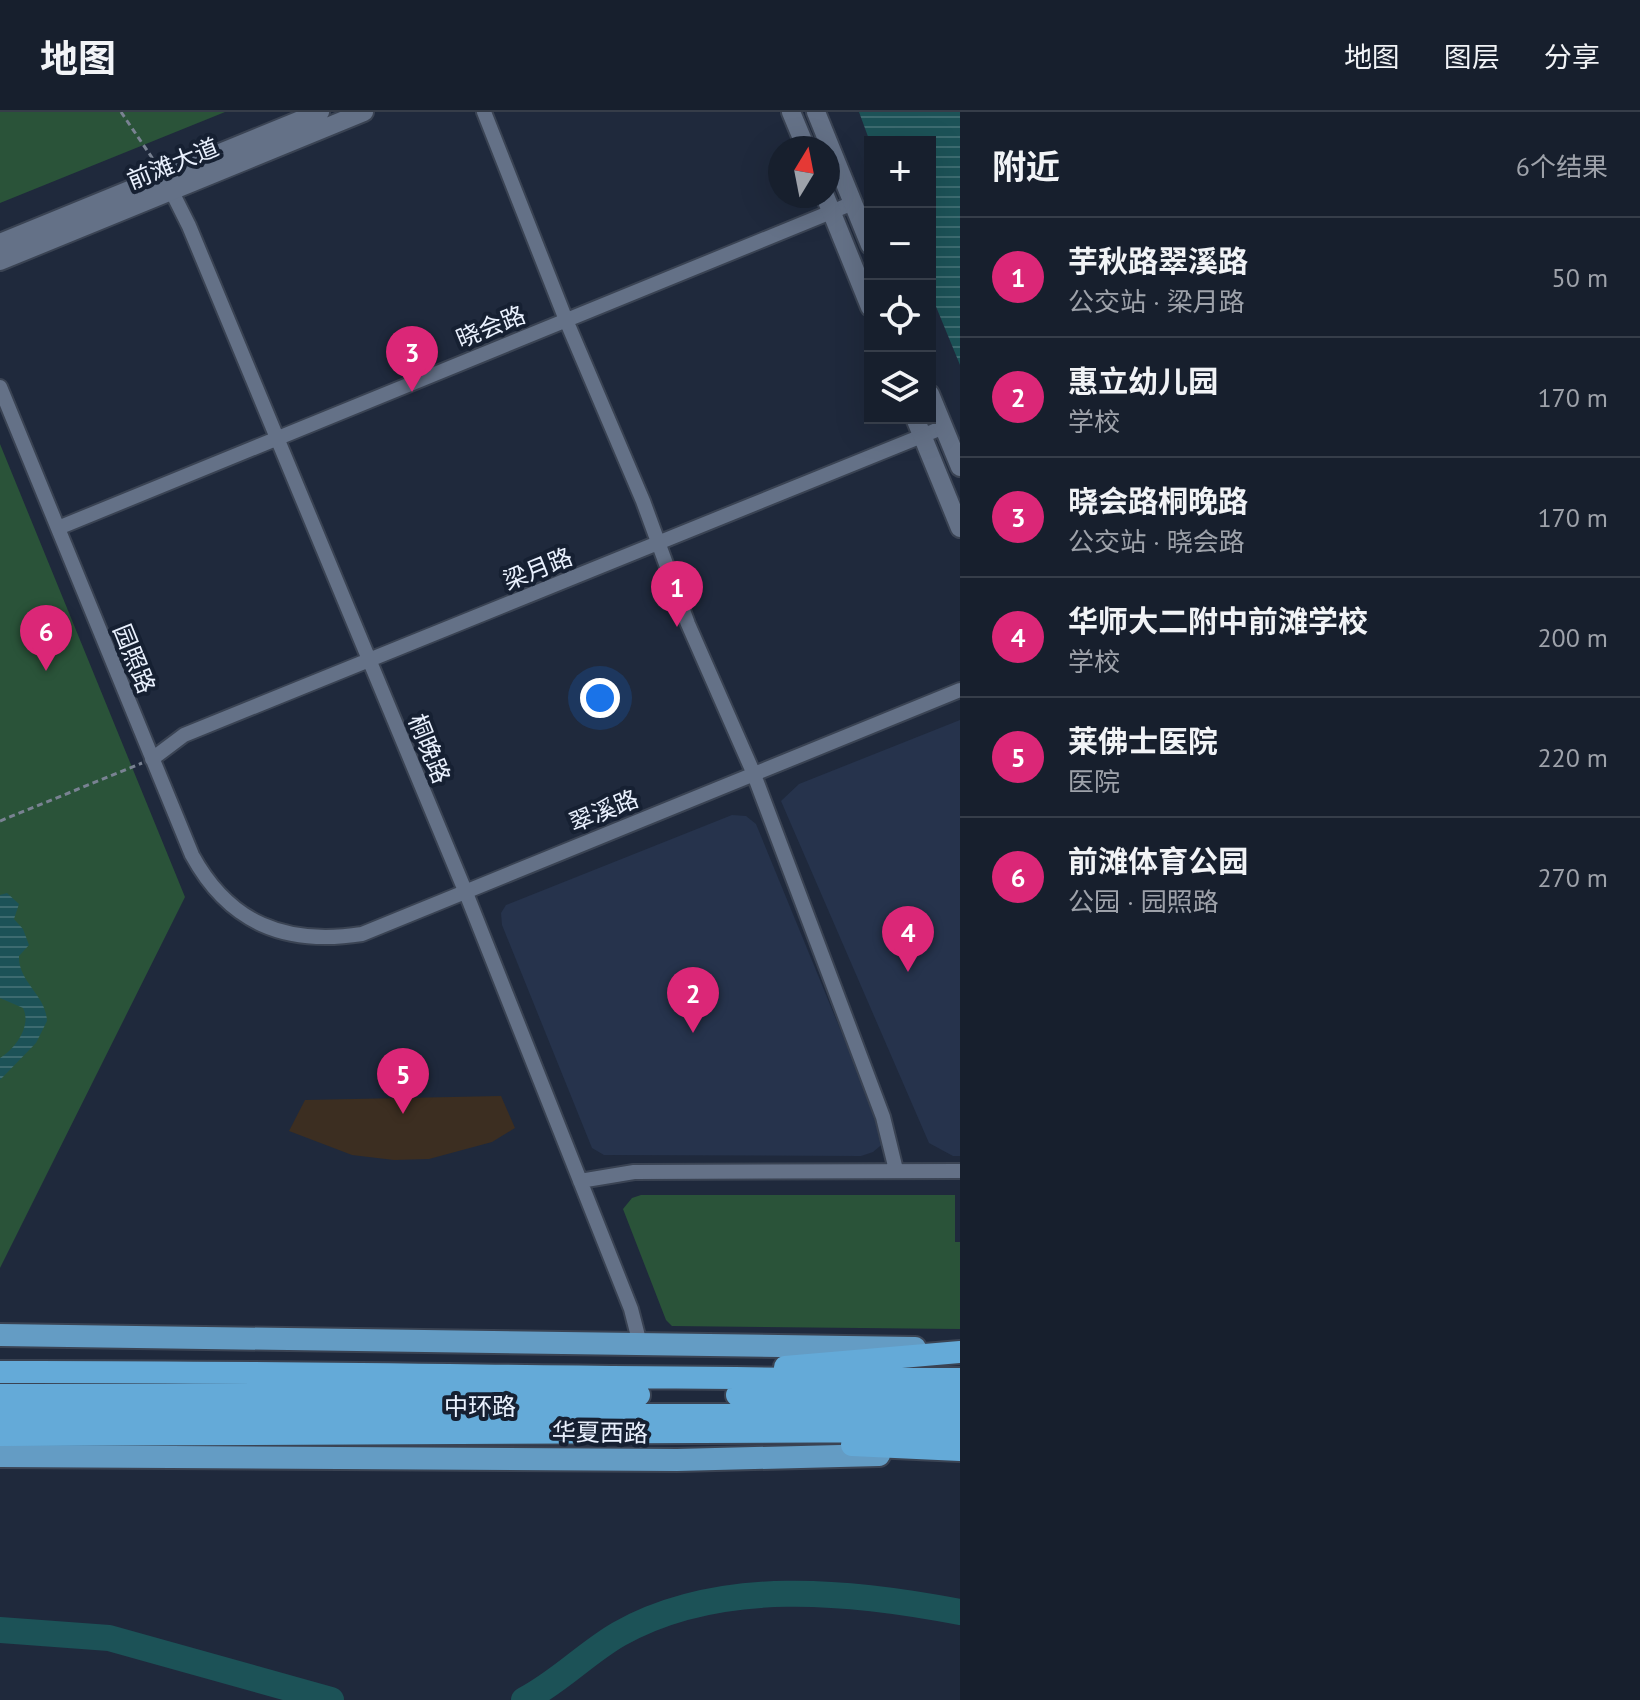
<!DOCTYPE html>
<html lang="zh">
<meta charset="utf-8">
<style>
body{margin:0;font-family:"PT Sans","Noto Sans SC",sans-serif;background:#202735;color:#f1f3f6}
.controls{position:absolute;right:24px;top:24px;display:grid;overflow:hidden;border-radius:0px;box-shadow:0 8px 32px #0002}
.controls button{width:72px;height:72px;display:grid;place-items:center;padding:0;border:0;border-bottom:2px solid #363d49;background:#171f2d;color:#f1f3f6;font:40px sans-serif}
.compass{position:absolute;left:768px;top:24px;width:72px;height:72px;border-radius:50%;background:#171f2d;box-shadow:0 8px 32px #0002;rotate:10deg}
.you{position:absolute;left:600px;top:586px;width:28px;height:28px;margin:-20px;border:6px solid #fff;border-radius:50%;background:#1a73e8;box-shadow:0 0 0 12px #1a73e833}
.badge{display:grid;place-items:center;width:52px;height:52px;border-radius:50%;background:#db2777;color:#fff;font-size:26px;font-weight:700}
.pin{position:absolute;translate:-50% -66px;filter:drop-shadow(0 2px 4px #0008)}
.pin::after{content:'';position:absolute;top:42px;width:28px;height:24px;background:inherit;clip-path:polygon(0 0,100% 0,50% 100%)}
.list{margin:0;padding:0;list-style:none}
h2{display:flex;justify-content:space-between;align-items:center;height:104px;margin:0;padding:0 32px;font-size:34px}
h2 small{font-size:26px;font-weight:400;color:#9ea2aa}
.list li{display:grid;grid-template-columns:52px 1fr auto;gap:24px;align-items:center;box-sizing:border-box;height:120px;padding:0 32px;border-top:2px solid #363d49}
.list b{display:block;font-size:30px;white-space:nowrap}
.list p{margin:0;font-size:26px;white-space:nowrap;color:#9ea2aa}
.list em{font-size:26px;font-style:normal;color:#9ea2aa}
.icon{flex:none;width:44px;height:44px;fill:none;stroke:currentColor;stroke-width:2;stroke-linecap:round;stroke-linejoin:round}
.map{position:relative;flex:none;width:960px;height:1588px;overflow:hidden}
header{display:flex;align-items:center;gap:48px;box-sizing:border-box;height:112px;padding:0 40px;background:#171f2d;border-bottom:2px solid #363d49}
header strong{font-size:38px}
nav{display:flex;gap:44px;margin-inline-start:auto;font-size:28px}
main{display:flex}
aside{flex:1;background:#171f2d}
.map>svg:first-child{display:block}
.built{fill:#26334c}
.medical{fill:#3c2e21}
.green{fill:#2a5339}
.water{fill:url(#water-rules)}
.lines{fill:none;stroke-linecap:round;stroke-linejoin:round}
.river{stroke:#1c5257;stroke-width:26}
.minor-casing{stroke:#3a4353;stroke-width:18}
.tertiary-casing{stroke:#3a4353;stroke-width:22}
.primary-casing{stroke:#3a4353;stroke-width:26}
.trunk-casing{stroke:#3a4353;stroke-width:26}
.path{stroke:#798292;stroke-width:3;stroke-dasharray:6 4;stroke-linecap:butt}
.minor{stroke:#647187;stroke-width:14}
.tertiary{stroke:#647187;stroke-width:18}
.primary{stroke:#649cc4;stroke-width:22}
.trunk{stroke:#64aad8;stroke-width:22}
.labels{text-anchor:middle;stroke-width:8;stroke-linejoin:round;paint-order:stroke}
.street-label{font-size:24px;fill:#eaf1fe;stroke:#162032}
</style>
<header>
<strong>地图</strong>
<nav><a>地图</a><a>图层</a><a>分享</a></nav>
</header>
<main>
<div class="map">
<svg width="960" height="1588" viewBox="0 0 960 1588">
<defs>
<pattern id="water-rules" width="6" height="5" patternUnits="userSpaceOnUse" patternTransform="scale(2)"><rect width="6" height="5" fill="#1c5257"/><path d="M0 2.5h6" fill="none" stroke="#3d6b70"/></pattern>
</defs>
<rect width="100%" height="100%" fill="#1f293c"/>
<path class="built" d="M960 608V1044H953L929 1031 781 689 799 672Z
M732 703 746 704 756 712 886 1029 873 1040 861 1044 604 1043 592 1036 502 813 501 801 506 793Z"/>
<path class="medical" d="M501 984 515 1016 492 1030 429 1047 394 1048 352 1043 289 1019 305 988Z"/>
<path class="green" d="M0 0H225L0 91Z
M0 332 185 785 0 1156Z
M641 1083H955V1130H960V1217L672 1214 666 1208 623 1097 632 1086Z"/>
<path class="water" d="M859 0H960V253L930 180V30H870Z
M7 781 19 792 14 807 23 817 29 833 19 844C18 870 46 883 47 909L36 931 0 968V946C15 937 32 914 23 896L0 886V783Z"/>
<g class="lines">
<path class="river" d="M0 1518 109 1526 331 1588
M524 1588C559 1570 586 1541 619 1522 720 1465 851 1479 960 1500"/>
<defs>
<path id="minor" d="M484 0 566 208 643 389 688 512 753 660 883 1005 896 1058
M167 70 189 114 466 781 631 1197 640 1232
M0 275 192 743C229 811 285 834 362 822L960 578
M58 416 853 91
M152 647 184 623 944 315
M580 1069 634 1060 960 1059"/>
<path id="tertiary" d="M791 0 806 36
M816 0 870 133
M825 84 870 195
M0 131 320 0
M0 149 364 0
M930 282 960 355
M915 306 960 416"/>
<path id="primary" d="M0 1223 915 1236
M0 1344 677 1348 879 1343"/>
<path id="trunk" d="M785 1255 960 1240
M0 1260C320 1259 640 1268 960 1267
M0 1283H639
M737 1283 960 1284
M0 1303H960
M0 1323 935 1319 960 1316
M852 1333 960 1338"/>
</defs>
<use href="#minor" class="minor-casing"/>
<use href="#tertiary" class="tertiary-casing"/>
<use href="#primary" class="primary-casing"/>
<use href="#trunk" class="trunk-casing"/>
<path class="path" d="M121 0 155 50
M0 709 142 651"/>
<use href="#minor" class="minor"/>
<use href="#tertiary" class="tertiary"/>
<use href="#primary" class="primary"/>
<use href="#trunk" class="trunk"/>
</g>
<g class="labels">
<g class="street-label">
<text transform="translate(173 52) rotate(-22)" y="8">前滩大道</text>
<text transform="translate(491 215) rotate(-22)" y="8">晓会路</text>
<text transform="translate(538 457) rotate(-22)" y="8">梁月路</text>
<text transform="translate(134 547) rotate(68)" y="8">园照路</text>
<text transform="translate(429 637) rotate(68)" y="8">桐晚路</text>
<text transform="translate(604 699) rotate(-22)" y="8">翠溪路</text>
<text x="480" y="1303">中环路</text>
<text transform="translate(600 1321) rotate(1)" y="8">华夏西路</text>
</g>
</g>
</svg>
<div class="controls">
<button>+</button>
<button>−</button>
<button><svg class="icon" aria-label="locate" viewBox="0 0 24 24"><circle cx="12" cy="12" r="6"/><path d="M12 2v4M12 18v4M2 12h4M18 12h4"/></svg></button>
<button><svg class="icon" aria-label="layers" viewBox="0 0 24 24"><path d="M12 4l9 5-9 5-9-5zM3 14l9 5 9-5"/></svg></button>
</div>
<svg class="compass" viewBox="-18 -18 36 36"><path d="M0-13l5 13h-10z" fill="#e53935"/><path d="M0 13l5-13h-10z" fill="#9ea2aa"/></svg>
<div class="you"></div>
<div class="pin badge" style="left:677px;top:515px">1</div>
<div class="pin badge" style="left:693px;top:921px">2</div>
<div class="pin badge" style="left:412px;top:280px">3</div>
<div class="pin badge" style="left:908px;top:860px">4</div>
<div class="pin badge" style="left:403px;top:1002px">5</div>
<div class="pin badge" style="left:46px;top:559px">6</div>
</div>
<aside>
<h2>附近<small>6个结果</small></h2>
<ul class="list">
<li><span class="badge">1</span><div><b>芋秋路翠溪路</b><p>公交站 · 梁月路</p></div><em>50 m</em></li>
<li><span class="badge">2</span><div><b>惠立幼儿园</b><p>学校</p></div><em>170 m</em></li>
<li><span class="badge">3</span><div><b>晓会路桐晚路</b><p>公交站 · 晓会路</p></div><em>170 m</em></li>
<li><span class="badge">4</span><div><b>华师大二附中前滩学校</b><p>学校</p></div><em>200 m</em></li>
<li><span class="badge">5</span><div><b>莱佛士医院</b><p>医院</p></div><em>220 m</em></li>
<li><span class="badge">6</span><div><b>前滩体育公园</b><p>公园 · 园照路</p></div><em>270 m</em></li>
</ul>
</aside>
</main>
